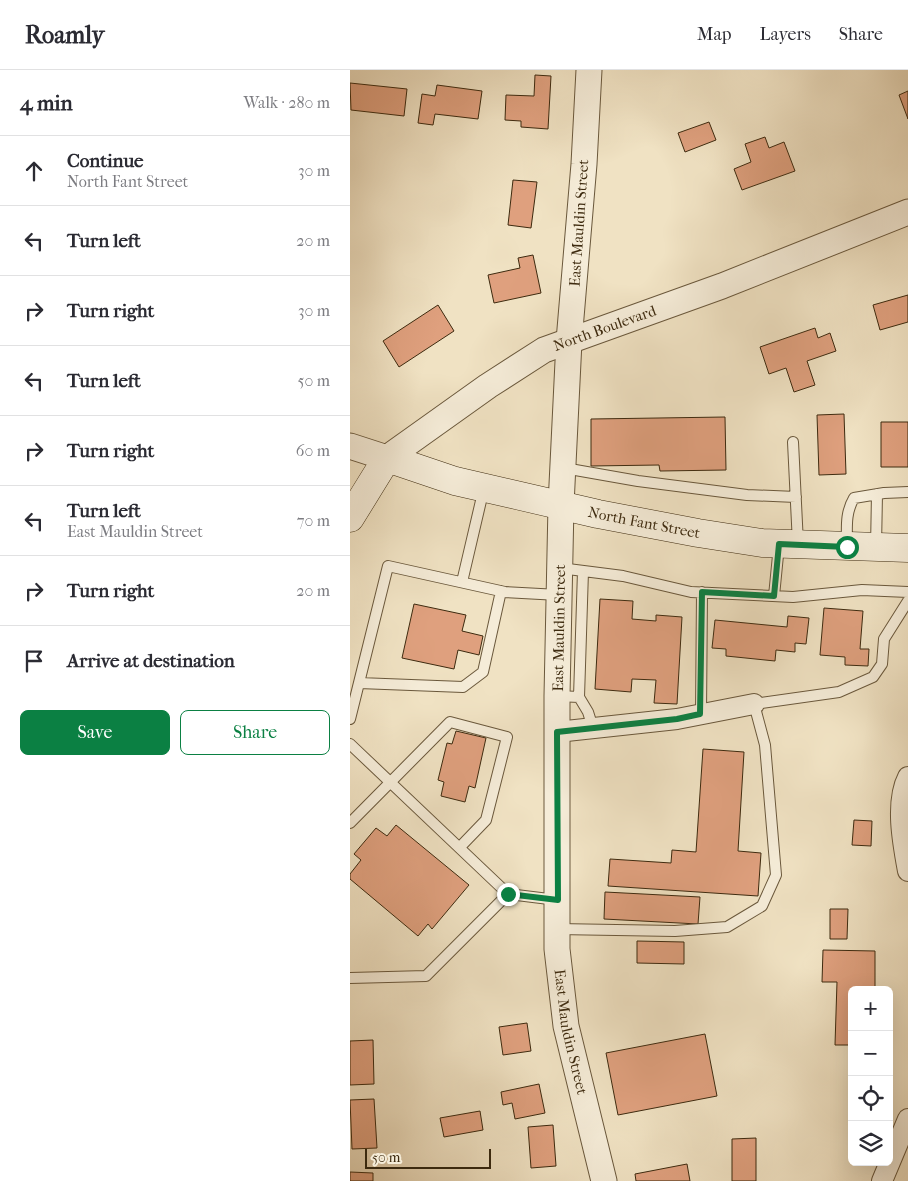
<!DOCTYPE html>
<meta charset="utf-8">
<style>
body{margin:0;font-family:"IM FELL French Canon",serif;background:#f2f2f3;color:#2b2b33}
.controls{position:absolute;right:15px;bottom:15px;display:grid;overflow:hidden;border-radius:8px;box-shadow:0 5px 20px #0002}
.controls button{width:45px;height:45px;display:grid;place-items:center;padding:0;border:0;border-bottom:1px solid #e1e1e2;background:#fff;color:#2b2b33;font:25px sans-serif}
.scale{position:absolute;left:15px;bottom:12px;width:126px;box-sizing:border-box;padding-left:5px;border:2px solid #3d2a0f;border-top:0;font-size:14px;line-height:18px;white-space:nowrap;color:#3d2a0f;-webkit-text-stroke:4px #f5ecd8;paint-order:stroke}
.stop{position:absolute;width:15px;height:15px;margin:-11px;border:4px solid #0b8043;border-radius:50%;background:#fff}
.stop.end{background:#0b8043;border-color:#fff;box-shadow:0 1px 5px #0008}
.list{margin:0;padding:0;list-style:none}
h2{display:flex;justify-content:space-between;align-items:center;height:65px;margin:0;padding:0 20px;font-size:21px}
h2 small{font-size:16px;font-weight:400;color:#7c7c81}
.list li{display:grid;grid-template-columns:32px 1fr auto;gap:15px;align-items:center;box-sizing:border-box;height:70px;padding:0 20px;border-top:1px solid #e1e1e2}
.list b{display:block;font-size:19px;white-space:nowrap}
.list p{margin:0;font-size:16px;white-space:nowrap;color:#7c7c81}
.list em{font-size:16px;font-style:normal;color:#7c7c81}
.actions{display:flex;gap:10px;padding:15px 20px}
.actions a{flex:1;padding:11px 0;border:1px solid #0b8043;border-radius:8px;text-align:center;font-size:18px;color:#0b8043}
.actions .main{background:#0b8043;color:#fff}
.icon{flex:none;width:28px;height:28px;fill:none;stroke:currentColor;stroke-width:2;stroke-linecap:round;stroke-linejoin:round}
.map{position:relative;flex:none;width:558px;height:1111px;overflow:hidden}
header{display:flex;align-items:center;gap:30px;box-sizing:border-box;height:70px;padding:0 25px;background:#fff;border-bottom:1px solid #e1e1e2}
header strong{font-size:24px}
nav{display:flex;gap:28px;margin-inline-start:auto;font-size:18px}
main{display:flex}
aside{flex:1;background:#fff}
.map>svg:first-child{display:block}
.building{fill:#dfa07e;stroke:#3d2a0f}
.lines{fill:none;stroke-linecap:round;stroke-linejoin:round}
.service-casing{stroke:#6a583c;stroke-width:12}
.minor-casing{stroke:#6a583c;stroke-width:22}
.tertiary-casing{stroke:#6a583c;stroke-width:27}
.secondary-casing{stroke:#3d2a0f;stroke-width:29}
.service{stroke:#f5ecd8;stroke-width:10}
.minor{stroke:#f5ecd8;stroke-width:20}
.tertiary{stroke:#f5ecd8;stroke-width:25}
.secondary{stroke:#f5ecd8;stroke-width:28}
.route{stroke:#0b8043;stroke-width:6}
.labels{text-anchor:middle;stroke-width:4.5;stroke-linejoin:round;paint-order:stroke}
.street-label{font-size:15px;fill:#3d2a0f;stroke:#f5ecd8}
</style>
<header>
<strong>Roamly</strong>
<nav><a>Map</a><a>Layers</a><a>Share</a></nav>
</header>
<main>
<aside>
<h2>4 min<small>Walk · 280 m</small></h2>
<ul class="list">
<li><svg class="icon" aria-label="ahead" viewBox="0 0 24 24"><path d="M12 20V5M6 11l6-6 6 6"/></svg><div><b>Continue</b><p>North Fant Street</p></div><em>30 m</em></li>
<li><svg class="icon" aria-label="left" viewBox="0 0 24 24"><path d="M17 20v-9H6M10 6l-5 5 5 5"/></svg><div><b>Turn left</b></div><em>20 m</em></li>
<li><svg class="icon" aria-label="right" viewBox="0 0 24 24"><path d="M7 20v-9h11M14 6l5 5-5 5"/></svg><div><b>Turn right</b></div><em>30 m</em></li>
<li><svg class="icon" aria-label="left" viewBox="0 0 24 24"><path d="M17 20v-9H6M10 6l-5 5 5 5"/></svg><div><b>Turn left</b></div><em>50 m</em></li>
<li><svg class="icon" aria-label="right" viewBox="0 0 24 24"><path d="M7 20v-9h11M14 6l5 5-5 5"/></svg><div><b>Turn right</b></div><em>60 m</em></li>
<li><svg class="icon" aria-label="left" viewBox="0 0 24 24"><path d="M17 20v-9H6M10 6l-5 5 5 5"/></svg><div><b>Turn left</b><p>East Mauldin Street</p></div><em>70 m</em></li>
<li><svg class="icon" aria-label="right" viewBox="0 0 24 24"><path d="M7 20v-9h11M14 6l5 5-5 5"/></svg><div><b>Turn right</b></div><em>20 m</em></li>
<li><svg class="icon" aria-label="arrive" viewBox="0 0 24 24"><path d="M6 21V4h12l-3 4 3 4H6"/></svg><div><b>Arrive at destination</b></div></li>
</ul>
<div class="actions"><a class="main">Save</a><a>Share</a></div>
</aside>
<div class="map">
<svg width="558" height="1111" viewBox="0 0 558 1111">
<rect width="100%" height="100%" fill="#f0e2c3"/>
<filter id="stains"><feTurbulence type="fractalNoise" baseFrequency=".004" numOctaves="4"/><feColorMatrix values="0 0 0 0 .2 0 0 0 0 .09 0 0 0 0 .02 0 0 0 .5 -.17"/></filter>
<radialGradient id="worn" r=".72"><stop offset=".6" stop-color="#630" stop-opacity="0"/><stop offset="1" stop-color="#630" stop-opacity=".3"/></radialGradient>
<path class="building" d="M185 5 201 6 198 59 171 57V51L155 50 156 25 184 26Z
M0 13 57 19 54 46 1 40Z
M87 15 132 21 128 49 85 44 83 55 68 53 72 24 85 26Z
M558 21V49L549 25Z
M359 52 366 70 335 82 328 63Z
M415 67 419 78 434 72 445 101 392 120 384 99 401 92 395 74Z
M163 110 187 112 181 158 158 155Z
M183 185 191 223 144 233 138 205 170 198 168 188Z
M558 225V252L530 260 523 235Z
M88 235 104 261 49 297 33 271Z
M465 258 468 268 480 263 486 281 457 291 465 315 444 322 436 298 419 304 410 277Z
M494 344 496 404 469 405 467 345Z
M375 347 376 400 310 401 309 395 241 396V349Z
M531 352H558V397H531Z
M250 529 283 531 282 549 306 551V545L332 547 327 634 304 633 306 610 282 609 281 622 245 619Z
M64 534 116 545 112 561 133 566 129 585 108 580 104 599 52 588Z
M474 538 513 541 510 579H519L518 596 495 595V587L470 585Z
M438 546 459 548 456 574 445 573V582L426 580 425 591 376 586V579L362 578 365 550 437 557Z
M106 661 136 668 125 718 119 716 115 732 91 726 94 712 88 710 97 673 102 674Z
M353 679 394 682 388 781 411 783 408 826 258 816 260 789 321 793 322 780 346 782Z
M504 750 522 751 521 776 502 775Z
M46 755 119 815 82 859 78 854 68 866 0 809V804L11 790 4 784 26 758 37 766Z
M255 822 350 827 348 854 254 849Z
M480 839H498L497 869H480Z
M287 871 334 872V894L287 893Z
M473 880 525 881V920H502V975H485L487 912H472Z
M177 953 181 981 153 985 149 957Z
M355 964 367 1026 268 1045 256 983Z
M23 970 24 1014 0 1015V971Z
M189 1014 195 1043 165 1049 162 1033 153 1035 151 1022Z
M24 1029 27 1078 2 1079 0 1030Z
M130 1041 133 1060 94 1067 90 1048Z
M203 1055 206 1096 181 1098 178 1057Z
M406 1068V1111H382V1069Z
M337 1094 340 1111H286L285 1104Z
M0 1102 23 1103V1111H0Z"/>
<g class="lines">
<defs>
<path id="service" d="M443 372 448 474
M214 398 288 411 397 425 446 427
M497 474C497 458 495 443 504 428L534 423 558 422
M526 477 527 424
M210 498 273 506 341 522 443 527 512 520 558 522
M112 512 134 418
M424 526 429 475
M9 613 113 617 133 602 151 521
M207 626 229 627 233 501
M229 627 238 642 243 658
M351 644 352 522
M0 649 38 496 155 522 209 525
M0 674 158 824
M0 753 100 652 157 667 136 750 110 777
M207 859 325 861 377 857 412 836 426 805 415 675 404 634 489 622 523 607 532 594 534 569 558 531
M0 908 76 906 158 824 207 830"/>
<path id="minor" d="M207 662 327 649 404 634
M558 707C545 732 553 774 558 801
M532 1111 558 1049"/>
<g id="tertiary">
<path id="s1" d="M239 0 234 94 219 271 211 435 207 626V879L216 956 254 1111"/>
<path id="s2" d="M0 376 37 388 138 316 194 280 372 216 558 142"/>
</g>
<g id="secondary">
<path id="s3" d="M0 448 37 388 105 411 248 444 348 463 412 473 558 478"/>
</g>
</defs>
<use href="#service" class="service-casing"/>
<use href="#minor" class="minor-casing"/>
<use href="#tertiary" class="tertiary-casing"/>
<use href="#secondary" class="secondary-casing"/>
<use href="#service" class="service"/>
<use href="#minor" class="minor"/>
<use href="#tertiary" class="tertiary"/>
<use href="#secondary" class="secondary"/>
</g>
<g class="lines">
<path class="route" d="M158 824 208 830 207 662 327 649 350 644 352 522 424 526 429 474 497 477"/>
</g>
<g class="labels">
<g class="street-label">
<text transform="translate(229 153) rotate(-86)" y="5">East Mauldin Street</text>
<text dy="5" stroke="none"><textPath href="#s2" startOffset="294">North Boulevard</textPath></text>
<text dy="5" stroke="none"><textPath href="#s3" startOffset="336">North Fant Street</textPath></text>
<text transform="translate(209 558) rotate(-89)" y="5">East Mauldin Street</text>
<text dy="5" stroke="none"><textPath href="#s1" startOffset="964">East Mauldin Street</textPath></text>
</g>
</g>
<rect width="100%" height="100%" filter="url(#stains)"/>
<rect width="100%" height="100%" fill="url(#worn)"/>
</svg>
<div class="controls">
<button>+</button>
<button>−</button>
<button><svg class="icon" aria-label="locate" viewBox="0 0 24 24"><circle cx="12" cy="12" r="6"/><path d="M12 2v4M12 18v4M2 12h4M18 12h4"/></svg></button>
<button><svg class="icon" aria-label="layers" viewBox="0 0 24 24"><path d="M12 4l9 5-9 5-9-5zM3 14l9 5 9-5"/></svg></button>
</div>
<div class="scale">50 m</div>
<div class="stop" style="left:497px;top:477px"></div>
<div class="stop end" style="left:158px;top:824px"></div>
</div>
</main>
